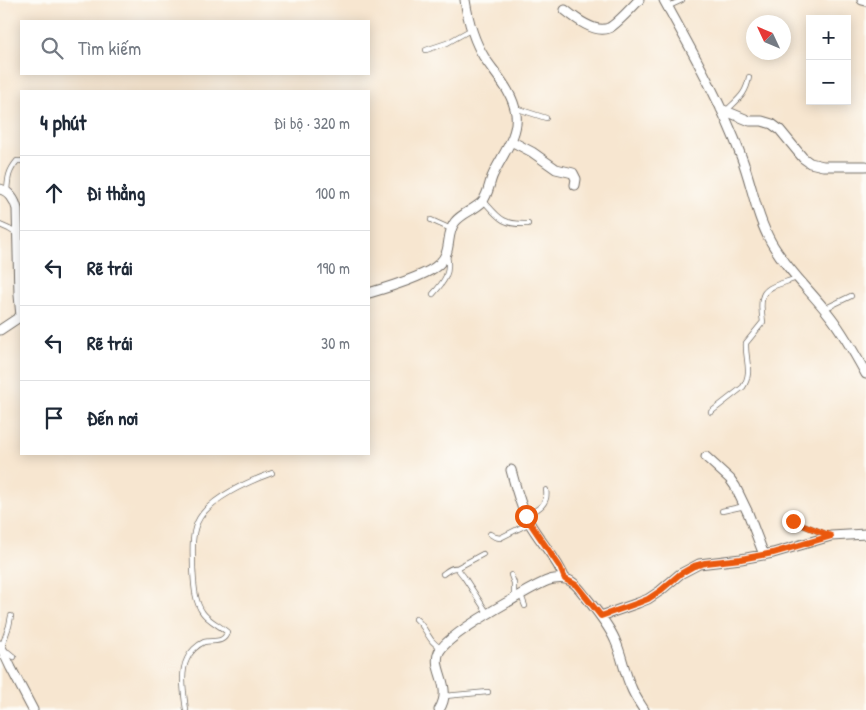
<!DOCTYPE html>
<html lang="vi">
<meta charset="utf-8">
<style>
body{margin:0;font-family:"Patrick Hand",sans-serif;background:#f6f6f7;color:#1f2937}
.controls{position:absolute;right:15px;top:15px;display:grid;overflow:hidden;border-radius:0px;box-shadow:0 2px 12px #0003}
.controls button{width:45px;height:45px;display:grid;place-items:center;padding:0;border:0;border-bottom:1px solid #e0e1e3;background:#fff;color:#1f2937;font:25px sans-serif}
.compass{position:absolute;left:746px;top:15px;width:45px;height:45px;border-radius:50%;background:#fff;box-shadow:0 2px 12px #0003;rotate:314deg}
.stop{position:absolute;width:15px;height:15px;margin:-11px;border:4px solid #ea580c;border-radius:50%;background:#fff}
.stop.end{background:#ea580c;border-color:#fff;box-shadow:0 1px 5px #0008}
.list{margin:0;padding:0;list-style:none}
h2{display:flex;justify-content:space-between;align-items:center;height:65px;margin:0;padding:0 20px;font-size:21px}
h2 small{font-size:16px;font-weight:400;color:#747a83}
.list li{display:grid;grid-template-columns:32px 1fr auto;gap:15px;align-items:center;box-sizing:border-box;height:75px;padding:0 20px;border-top:1px solid #e0e1e3}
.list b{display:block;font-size:19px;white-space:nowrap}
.list em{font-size:16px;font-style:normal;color:#747a83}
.icon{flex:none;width:28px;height:28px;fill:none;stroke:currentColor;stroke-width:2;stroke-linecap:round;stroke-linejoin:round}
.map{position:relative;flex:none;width:866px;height:710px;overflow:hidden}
.search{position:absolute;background:#fff;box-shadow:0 2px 12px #0003;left:20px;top:20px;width:350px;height:55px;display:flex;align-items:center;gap:12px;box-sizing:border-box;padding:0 18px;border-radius:0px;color:#747a83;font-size:19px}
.panel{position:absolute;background:#fff;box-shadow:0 2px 12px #0003;left:20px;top:90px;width:350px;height:365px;border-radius:0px}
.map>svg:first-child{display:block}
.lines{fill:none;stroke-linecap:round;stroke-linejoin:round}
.service-casing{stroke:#726c65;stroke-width:6}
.minor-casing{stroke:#726c65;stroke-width:11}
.service{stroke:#fff;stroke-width:4.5}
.minor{stroke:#fff;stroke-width:9}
.route{stroke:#ea580c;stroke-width:6}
</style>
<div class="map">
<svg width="866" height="710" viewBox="0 0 866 710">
<rect width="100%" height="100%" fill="#fdfcf7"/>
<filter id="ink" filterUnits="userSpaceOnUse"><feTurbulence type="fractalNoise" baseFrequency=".02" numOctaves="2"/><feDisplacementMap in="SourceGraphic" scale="10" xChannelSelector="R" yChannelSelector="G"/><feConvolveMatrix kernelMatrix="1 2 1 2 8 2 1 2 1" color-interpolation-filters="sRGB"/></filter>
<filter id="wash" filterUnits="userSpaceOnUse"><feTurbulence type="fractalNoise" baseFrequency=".0096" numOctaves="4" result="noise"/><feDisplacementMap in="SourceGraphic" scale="20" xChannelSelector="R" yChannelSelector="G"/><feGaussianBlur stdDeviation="1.12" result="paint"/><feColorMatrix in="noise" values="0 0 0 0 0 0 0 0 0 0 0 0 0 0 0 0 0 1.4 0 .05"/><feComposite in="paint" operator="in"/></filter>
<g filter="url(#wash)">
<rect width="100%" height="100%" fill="#f7e6d0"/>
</g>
<g filter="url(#ink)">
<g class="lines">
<defs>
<path id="service" d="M667 7 682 0
M426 50 447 43 472 29
M515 108 546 118
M726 111C738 99 746 95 749 77
M7 191C8 178 8 172 17 161H21
M483 200C499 218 502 225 528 224
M431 220 451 229
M0 225 9 229 17 234
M433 294C444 282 451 273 447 256
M824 309 851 296
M711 412 743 387C753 372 745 360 746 343L763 322C757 286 767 289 797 278
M722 511 745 506
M526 516C537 510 549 504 546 490
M793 521 828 535
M490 534 495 537 500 538 530 523
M457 568 483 554
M443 574C447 571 451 567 457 568L464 577 488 614
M511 575 514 583V597
M521 595 525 606
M416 619C427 628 428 642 441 648
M2 646 9 626 11 616
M4 651 8 652 14 657
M445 696 488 692
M186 710C184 694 180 673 187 659 190 652 197 645 204 642 213 640 224 644 227 632 219 625 209 621 203 613 194 601 194 583 193 568 193 554 191 537 197 523 207 499 250 481 272 473"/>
<path id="minor" d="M664 0C692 51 721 102 741 156 752 184 756 216 771 242 787 270 811 291 830 316 844 334 855 354 866 374
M862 0 866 1
M565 10C575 18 595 34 609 28 617 24 632 7 639 0
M721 109 750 121H762L772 124 780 130 803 158 810 163 823 166H866
M511 141 532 152 556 169 573 173 576 179 575 185
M0 189C9 191 15 200 17 209L19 295 21 316 0 330
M369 293C386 288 427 276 439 264 453 251 445 235 455 222 462 213 474 210 482 202 488 195 489 185 492 177 500 157 519 137 516 114 513 92 496 75 484 57 474 41 468 20 465 0
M706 457 730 479 735 486 748 513 764 555
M511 470C516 488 520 506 529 522 540 542 557 558 565 579
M601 616 638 603 648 599 660 591 680 574 699 564 741 559 773 553 831 536 866 534
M0 645 11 668 33 710
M439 710C454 687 431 669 439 652 446 638 492 611 506 603 517 597 543 580 554 579 560 578 567 578 572 582 577 585 581 591 585 596 596 610 608 624 615 640 622 655 624 672 631 687 634 695 639 702 644 710"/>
</defs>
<use href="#service" class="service-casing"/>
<use href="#minor" class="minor-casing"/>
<use href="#service" class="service"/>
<use href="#minor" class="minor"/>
</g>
</g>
<g class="lines" filter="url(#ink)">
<path class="route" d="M526 516 530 523 560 567 565 579 576 585 601 616 638 603 648 599 660 591 680 574 694 566 705 563 741 559 773 553 831 536 793 521"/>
</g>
</svg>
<div class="controls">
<button>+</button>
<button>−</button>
</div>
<svg class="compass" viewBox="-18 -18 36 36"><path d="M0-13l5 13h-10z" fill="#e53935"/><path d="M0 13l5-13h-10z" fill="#747a83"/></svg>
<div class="stop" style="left:526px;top:516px"></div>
<div class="stop end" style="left:793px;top:521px"></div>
<div class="search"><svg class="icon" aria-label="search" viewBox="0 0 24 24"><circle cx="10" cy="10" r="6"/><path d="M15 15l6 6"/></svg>Tìm kiếm</div>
<section class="panel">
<h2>4 phút<small>Đi bộ · 320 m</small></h2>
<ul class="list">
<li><svg class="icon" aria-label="ahead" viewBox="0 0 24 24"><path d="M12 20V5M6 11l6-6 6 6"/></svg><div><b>Đi thẳng</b></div><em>100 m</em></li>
<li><svg class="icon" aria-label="left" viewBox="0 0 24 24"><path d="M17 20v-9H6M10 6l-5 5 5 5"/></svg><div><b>Rẽ trái</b></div><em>190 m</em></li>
<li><svg class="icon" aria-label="left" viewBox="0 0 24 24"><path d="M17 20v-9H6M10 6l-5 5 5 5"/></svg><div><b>Rẽ trái</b></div><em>30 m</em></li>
<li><svg class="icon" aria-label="arrive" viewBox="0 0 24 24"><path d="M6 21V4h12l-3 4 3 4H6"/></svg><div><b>Đến nơi</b></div></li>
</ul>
</section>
</div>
